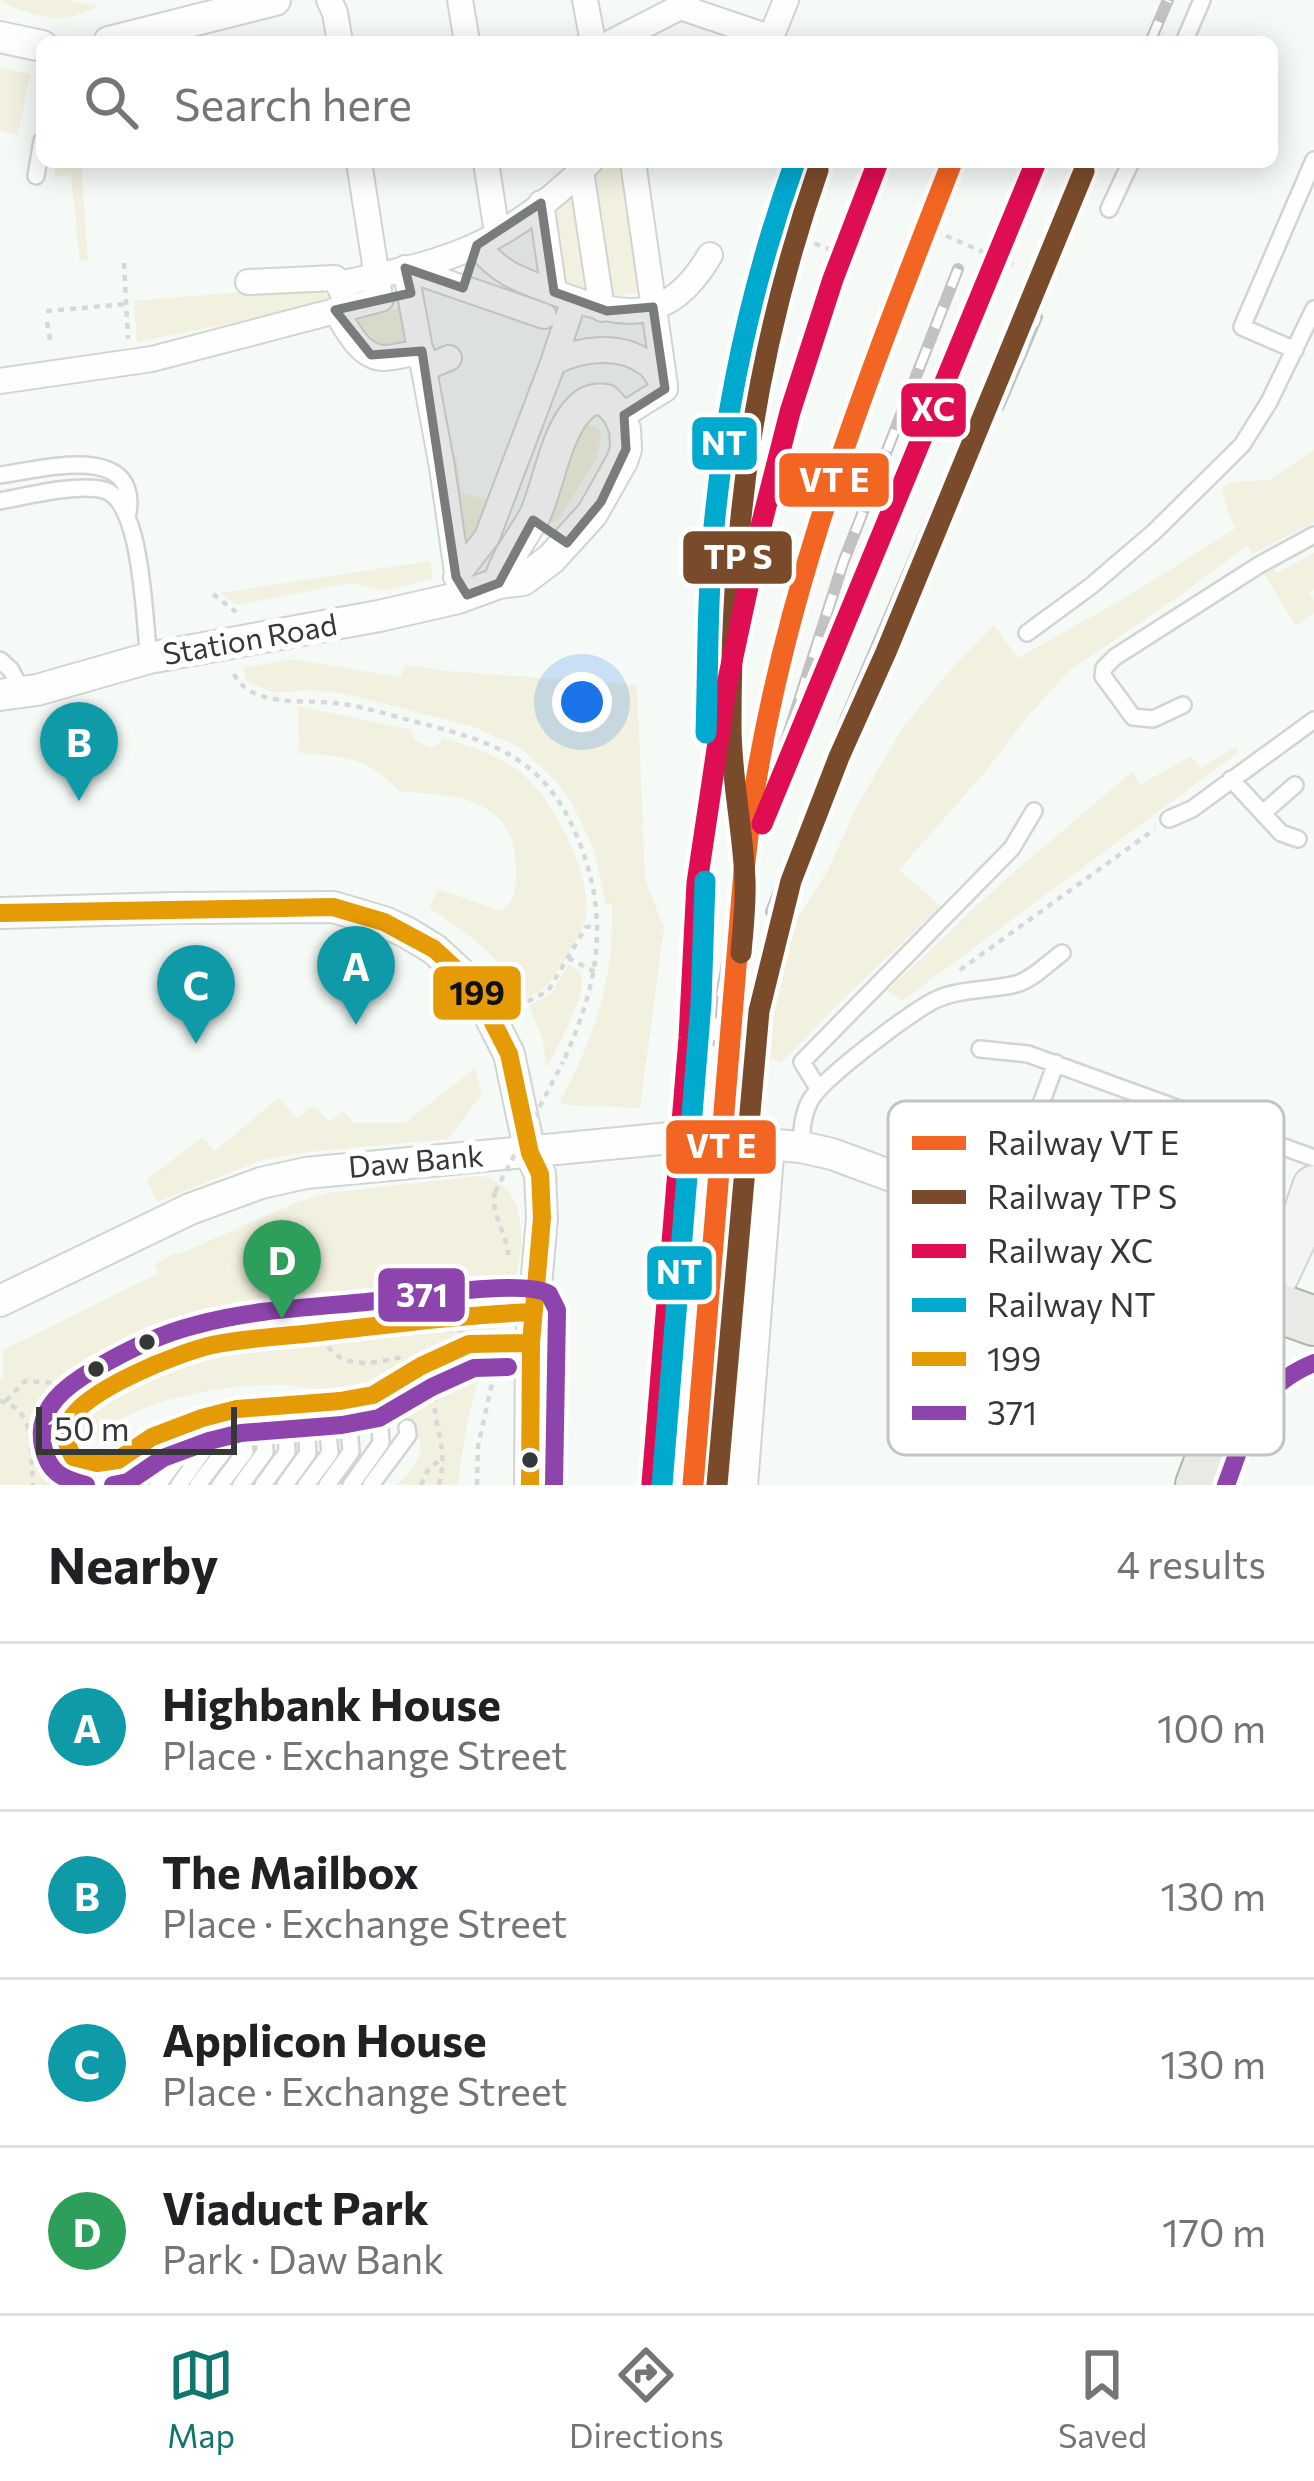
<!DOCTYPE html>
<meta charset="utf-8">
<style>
body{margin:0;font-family:Commissioner,sans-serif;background:#f2f2f2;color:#202124}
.scale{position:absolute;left:36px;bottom:30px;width:201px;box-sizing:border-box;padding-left:12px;border:6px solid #343836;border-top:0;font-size:33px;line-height:42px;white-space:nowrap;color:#343836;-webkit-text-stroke:9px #fff;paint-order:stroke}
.you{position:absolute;left:582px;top:702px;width:42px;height:42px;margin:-30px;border:9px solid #fff;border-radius:50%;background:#1a73e8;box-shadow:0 0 0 18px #1a73e833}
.badge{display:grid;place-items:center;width:78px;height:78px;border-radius:50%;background:#0f766e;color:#fff;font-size:39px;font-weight:700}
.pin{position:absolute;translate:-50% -99px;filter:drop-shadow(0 3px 6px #0008)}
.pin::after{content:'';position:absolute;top:63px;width:42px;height:36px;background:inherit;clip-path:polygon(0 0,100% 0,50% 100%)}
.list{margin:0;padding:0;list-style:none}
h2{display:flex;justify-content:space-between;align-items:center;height:156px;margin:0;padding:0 48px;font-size:51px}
h2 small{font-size:39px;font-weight:400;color:#757577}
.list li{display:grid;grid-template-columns:78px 1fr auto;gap:36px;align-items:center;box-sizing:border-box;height:168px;padding:0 48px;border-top:3px solid #e0e0e0}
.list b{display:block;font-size:45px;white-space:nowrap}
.list p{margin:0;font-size:39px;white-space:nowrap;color:#757577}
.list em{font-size:39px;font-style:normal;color:#757577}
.icon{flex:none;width:66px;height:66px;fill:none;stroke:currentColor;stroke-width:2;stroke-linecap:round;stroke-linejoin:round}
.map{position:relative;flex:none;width:1314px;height:1485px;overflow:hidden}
.search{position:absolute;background:#fff;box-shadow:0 6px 30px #0003;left:36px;right:36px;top:36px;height:132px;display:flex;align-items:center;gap:30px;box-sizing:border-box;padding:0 42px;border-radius:18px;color:#757577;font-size:45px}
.sheet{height:828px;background:#fff}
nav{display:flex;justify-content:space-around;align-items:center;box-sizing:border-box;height:168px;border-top:3px solid #e0e0e0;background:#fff;font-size:33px;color:#757577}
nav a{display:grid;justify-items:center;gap:6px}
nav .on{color:#0f766e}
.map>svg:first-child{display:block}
.green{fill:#f2f0df}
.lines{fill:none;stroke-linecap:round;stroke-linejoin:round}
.service-casing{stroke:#d1d5d2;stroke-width:20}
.pedestrian-casing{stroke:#d1d5d2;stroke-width:28}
.minor-casing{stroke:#d1d5d2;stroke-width:34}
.secondary-casing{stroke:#d1d5d2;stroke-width:46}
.primary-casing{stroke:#aeb5a9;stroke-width:52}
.path{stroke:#d7d9d8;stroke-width:4.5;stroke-dasharray:6 6;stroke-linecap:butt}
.service{stroke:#fefefe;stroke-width:15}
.pedestrian{stroke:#fefefe;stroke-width:24}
.minor{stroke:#fefefe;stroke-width:30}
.secondary{stroke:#f3f5f2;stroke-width:42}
.primary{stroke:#e8ebe5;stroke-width:48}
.rail-casing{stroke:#c1c2c1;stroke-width:12}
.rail{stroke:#fff;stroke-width:8;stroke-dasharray:22;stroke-linecap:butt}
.path-bridge{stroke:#d7d9d8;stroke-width:4.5;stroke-dasharray:6 6;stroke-linecap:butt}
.bus-1-casing{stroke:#fff;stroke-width:27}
.bus-2-casing{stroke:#fff;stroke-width:27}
.bus-1{stroke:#e49b05;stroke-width:18}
.bus-2{stroke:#8e44ad;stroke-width:18}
.rail-1-casing{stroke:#fff;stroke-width:30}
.rail-2-casing{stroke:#fff;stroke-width:30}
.rail-3-casing{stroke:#fff;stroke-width:30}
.rail-4-casing{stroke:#fff;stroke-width:30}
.rail-1{stroke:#f26522;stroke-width:21}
.rail-2{stroke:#7a4b2a;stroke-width:21}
.rail-3{stroke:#df0d52;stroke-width:21}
.rail-4{stroke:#00a9ce;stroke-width:21}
.marked{fill:#787c7a;fill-opacity:0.2;stroke:#787c7a;stroke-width:9;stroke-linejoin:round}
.bus-dot{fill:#343836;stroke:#fff;stroke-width:4.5}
.labels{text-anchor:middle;stroke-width:12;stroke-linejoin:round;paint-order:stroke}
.street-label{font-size:30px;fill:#343836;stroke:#fff}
.key{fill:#fff;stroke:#c2c3c3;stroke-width:3}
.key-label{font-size:33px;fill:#343836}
.line-badge{stroke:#fff;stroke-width:4.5}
.badge-label{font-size:33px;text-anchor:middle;font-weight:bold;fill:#fff}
.pale-badge-label{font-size:33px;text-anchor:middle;font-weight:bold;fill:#111}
</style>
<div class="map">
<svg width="1314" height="1485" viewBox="0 0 1314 1485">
<rect width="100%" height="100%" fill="#f5faf7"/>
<path class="green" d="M0 0H65L98 6C89 10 79 15 69 17 50 21 15 10 0 0Z
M0 67 30 74 18 135 0 131Z
M81 162 88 260 80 261 71 175 55 176 54 163Z
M607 162 623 164 641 292 618 296 602 295 586 184Z
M581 187 596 294 555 280 546 215Z
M311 286 333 298 324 299 317 306 137 342 134 301Z
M402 307 409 349 376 351 354 321Z
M588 425 599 429 601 435 597 458 558 520 552 522 549 518C557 492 568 441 588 425Z
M1314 450V522L1253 554 1247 546 1176 598 1068 672 1029 715 985 772 899 870 941 906 836 1006 781 1063 767 1057 764 1009 760 1008 769 966 780 935 798 918 828 870 858 804 904 726 955 665 994 625 1018 658 1128 596 1236 528 1229 516 1222 488 1231 482 1269 480Z
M457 456 461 492 492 502 482 527 461 551 446 459Z
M1314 553V589L1309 593 1314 600V613L1296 626 1264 574 1273 569 1277 573Z
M430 561 433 578 385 591 351 583 237 605 220 593Z
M291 659 400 677 406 665 447 671 637 685 645 879 664 928 640 1108 566 1105 560 1102C594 1037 613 985 612 910L611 903 606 904 594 850 571 801 556 781 521 748 471 726 346 694 312 690 274 693 246 680 243 668Z
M298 706 412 730 414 740 430 747 439 744 443 738C470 746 496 754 519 771 552 796 589 870 587 911 586 928 559 970 548 984 542 991 533 995 524 999 502 959 468 932 429 908L438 889 501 911C516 902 516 886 516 870 516 798 456 794 400 792 366 756 347 757 299 753Z
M1235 747 1239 752 902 1001 887 991 1000 884 1132 772 1140 785 1191 756 1200 768Z
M569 964C575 968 580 970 582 978 586 995 555 1052 546 1069L543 1041 529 1006 551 994Z
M475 1068 482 1094 448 1139 308 1152 262 1160 157 1202 147 1180 202 1137 215 1151 279 1097 297 1119 309 1108H316L330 1122 343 1111 354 1123H405Z
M479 1176C500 1178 513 1191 518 1211 530 1262 508 1292 492 1338 486 1355 481 1374 475 1392 466 1422 462 1454 458 1485H396C479 1416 327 1386 279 1385 228 1384 142 1398 103 1432 82 1450 71 1456 81 1485H0V1380L3 1379V1350L159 1273 155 1264 175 1253 177 1255 295 1203 328 1193Z"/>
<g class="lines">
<defs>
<path id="service" d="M1184 42 1202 0
M36 176 42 141
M1109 209 1131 162
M1295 350 1242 327 1314 160
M0 475C40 470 139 441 128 513
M0 501C26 496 79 483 104 490 143 501 144 624 149 658
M1027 633 1091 586 1154 532 1242 445 1269 402 1314 309
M0 660 11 670 22 692
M1183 705 1153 719 1133 717 1103 676 1104 668 1115 657 1259 565 1314 535
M1231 779 1281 833 1298 839
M1263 813 1295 785
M1169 819 1192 809 1314 720
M980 1049 1028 1054 1314 1158
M818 1088 802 1062 1012 848 1034 811
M801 1147C802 1130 802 1116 810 1101 821 1079 909 1014 933 1001 958 988 989 991 1016 984 1032 980 1048 963 1062 953
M1000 1215 1056 1063
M503 1313 533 1312
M491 1342 531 1343
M97 1463 118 1460 152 1437 202 1418 237 1409 340 1401
M120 1485 150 1444
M137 1485 164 1449V1432
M158 1485 182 1452 181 1425
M179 1485 203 1451 202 1418
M198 1485 223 1452 219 1413
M220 1485 245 1452 241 1409
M241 1485 265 1452 263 1406
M263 1485 287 1452 285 1404
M285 1485 308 1453 304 1403
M306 1485 330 1453 325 1402
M327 1485 351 1452 347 1401
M351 1485 381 1443 379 1409
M371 1485 408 1435 407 1428"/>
<path id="pedestrian" d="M329 0 335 13 340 42
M460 0 467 42
M585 0 593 42
M680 7 772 38
M612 42 680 7 687 0
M769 42 786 0
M359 162 379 290
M486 162 497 233
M633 162 665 385
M581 171 602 309
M541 203 554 292
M477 245C501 275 521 280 556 293 624 318 668 326 710 255
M405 268 442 467 458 579
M405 268 544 316
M248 282 335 278 343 294
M338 284C384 274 432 266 475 246 517 227 558 194 590 162
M335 310C346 327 359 357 383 358 395 358 409 353 422 353
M553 363 574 300
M425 368 449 358
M0 381 152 359 381 299
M620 417 665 389
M456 577 487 537 553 363C580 348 621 343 648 364 656 370 660 381 665 389"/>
<path id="minor" d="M0 37 42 46
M109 42 275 0
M0 695 37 690 149 658 379 616 458 598 499 583 523 580 551 559 592 514 622 461 626 449 625 429 618 413 606 400C595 398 588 400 580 408 556 431 549 484 535 515 523 538 505 558 499 583
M0 913 173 908 333 907 384 922 406 932 434 949 459 972 480 997 509 1054 530 1153 540 1174 542 1218 531 1343 530 1485
M0 1301 190 1209 261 1183 306 1173 681 1137 801 1147 832 1154 1211 1294 1264 1303
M742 1485 769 1143"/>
<path id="secondary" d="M1264 1303 1301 1225 1314 1187"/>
<path id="primary" d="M1200 1485 1235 1393 1232 1372 1264 1303 1314 1321"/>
</defs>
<use href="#service" class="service-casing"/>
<use href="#pedestrian" class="pedestrian-casing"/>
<use href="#minor" class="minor-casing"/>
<use href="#secondary" class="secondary-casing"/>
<use href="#primary" class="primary-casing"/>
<path class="path" d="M781 230 856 260
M935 231 1013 265
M124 263 128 339
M46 311 127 304
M47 322 51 346
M213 594 236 612
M234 674C251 708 303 699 335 703 362 706 389 715 416 722 500 743 550 761 582 849 610 926 596 990 563 1062
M568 958 595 972
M960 970 1155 829
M517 1007 548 991 586 927 597 926
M495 1192C490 1213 507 1233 508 1255
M498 1295 507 1272
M321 1337C336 1362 354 1366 382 1361 395 1359 398 1355 411 1361 426 1379 407 1393 432 1405
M0 1401C39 1410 29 1454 33 1485
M6 1401 25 1381 57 1383 89 1381 152 1355 205 1345 421 1329 473 1331
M31 1440 57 1429 86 1391 89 1381 86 1374
M421 1485 429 1468 443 1458
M439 1485C446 1458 441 1445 436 1419 430 1384 448 1358 470 1334
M477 1485 478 1446 497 1361"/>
<use href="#service" class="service"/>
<use href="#pedestrian" class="pedestrian"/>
<use href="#minor" class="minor"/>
<use href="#secondary" class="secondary"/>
<use href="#primary" class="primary"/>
<defs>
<path id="rail" d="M1150 42 1168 0
M999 406 1037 317
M771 912 847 715 1084 162
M713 1040 743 876 843 563 958 269"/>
</defs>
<use href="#rail" class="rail-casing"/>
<use href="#rail" class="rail"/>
<path class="path-bridge" d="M495 1192 563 1062"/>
<defs>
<path id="bus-1" d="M0 913 333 907 384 922 434 949 459 972 480 997 509 1054 530 1153 540 1174 542 1218 531 1343 530 1485
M531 1343 469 1344 421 1366 373 1395 340 1401 237 1409 202 1418 152 1437 118 1460 97 1463 73 1457C67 1446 63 1435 69 1422 84 1390 178 1353 212 1345 245 1338 279 1337 313 1333 386 1325 459 1315 533 1312"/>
<path id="bus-2" d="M86 1485C62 1479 48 1472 43 1446 35 1408 67 1385 95 1369 127 1350 160 1334 196 1325 257 1308 323 1307 386 1300 419 1296 524 1279 549 1294L557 1310 554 1485
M113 1485 128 1482 163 1458 209 1441 241 1433 342 1425 379 1418 432 1387 474 1368 508 1367
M1226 1485C1247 1430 1253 1388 1314 1363"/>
</defs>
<use href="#bus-1" class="bus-1-casing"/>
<use href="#bus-2" class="bus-2-casing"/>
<use href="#bus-1" class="bus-1"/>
<use href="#bus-2" class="bus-2"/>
<defs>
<path id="rail-1" d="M693 1485 744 871C768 625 863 390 952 162"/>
<path id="rail-2" d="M741 953C743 929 746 905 745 880 743 828 731 778 731 726 731 529 753 357 818 170
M717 1485 759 1011 791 881 839 757 886 652 1084 171"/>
<path id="rail-3" d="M762 824 1036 162
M652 1483 689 1038 697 883 726 689 762 522 790 412 833 279 878 162"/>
<path id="rail-4" d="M706 733C708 672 707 610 712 549 723 416 750 287 795 162
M662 1485 701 1003 705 881"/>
</defs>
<use href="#rail-1" class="rail-1-casing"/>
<use href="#rail-2" class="rail-2-casing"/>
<use href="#rail-3" class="rail-3-casing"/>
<use href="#rail-4" class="rail-4-casing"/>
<use href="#rail-1" class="rail-1"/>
<use href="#rail-2" class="rail-2"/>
<use href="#rail-3" class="rail-3"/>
<use href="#rail-4" class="rail-4"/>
</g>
<path class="marked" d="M541 203 554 292 607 311 653 307 665 389 624 415 626 449 601 502 567 543 533 520 499 583 467 595 456 577 422 351 371 355 335 310 411 293 405 268 463 288 477 245Z"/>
<g class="bus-dot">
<circle cx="147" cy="1342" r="10"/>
<circle cx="96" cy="1369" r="10"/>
<circle cx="530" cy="1460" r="10"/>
</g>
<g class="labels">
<g class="street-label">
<text transform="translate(250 640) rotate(-10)" y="10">Station Road</text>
<text transform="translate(416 1162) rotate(-5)" y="10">Daw Bank</text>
</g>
</g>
<rect x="888" y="1101" width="396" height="354" rx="18" class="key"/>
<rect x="912" y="1136" width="54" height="14" fill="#f26522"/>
<rect x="912" y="1190" width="54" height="14" fill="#7a4b2a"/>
<rect x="912" y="1244" width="54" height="14" fill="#df0d52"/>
<rect x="912" y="1298" width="54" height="14" fill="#00a9ce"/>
<rect x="912" y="1352" width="54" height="14" fill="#e49b05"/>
<rect x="912" y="1406" width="54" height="14" fill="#8e44ad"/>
<g class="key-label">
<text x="987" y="1155">Railway VT E</text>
<text x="987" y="1209">Railway TP S</text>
<text x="987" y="1263">Railway XC</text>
<text x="987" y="1317">Railway NT</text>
<text x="987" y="1371">199</text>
<text x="987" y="1425">371</text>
</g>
<g class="line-badge">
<rect x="899" y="381" width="69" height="58" rx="12" fill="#df0d52"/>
<rect x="690" y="415" width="69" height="57" rx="12" fill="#00a9ce"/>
<rect x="777" y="451" width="114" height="58" rx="12" fill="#f26522"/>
<rect x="681" y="529" width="113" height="57" rx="12" fill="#7a4b2a"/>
<rect x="431" y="964" width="92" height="58" rx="12" fill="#e49b05"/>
<rect x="664" y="1118" width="114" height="58" rx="12" fill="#f26522"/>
<rect x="645" y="1244" width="69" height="58" rx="12" fill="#00a9ce"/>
<rect x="376" y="1266" width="91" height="58" rx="12" fill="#8e44ad"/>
</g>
<g class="badge-label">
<text x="933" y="421">XC</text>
<text x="724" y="455">NT</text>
<text x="834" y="492">VT E</text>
<text x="738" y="569">TP S</text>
<text x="721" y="1158">VT E</text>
<text x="679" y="1284">NT</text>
<text x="422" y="1307">371</text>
</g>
<g class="pale-badge-label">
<text x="477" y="1005">199</text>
</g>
</svg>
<div class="scale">50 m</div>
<div class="you"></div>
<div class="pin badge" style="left:356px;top:1025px;background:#0f9aa8">A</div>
<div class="pin badge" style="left:79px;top:801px;background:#0f9aa8">B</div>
<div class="pin badge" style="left:196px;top:1044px;background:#0f9aa8">C</div>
<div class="pin badge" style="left:282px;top:1319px;background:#2e9e5b">D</div>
<div class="search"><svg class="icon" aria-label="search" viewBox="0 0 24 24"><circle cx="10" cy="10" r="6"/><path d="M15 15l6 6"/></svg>Search here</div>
</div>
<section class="sheet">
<h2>Nearby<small>4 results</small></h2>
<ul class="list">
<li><span class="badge" style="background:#0f9aa8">A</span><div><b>Highbank House</b><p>Place · Exchange Street</p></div><em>100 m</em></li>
<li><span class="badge" style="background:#0f9aa8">B</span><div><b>The Mailbox</b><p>Place · Exchange Street</p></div><em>130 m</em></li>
<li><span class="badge" style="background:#0f9aa8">C</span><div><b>Applicon House</b><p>Place · Exchange Street</p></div><em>130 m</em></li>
<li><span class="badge" style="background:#2e9e5b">D</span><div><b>Viaduct Park</b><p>Park · Daw Bank</p></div><em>170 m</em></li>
</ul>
</section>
<nav>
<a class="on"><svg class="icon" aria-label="map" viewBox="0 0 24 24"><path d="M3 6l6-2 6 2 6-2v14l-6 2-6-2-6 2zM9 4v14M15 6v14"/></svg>Map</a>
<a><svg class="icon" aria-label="directions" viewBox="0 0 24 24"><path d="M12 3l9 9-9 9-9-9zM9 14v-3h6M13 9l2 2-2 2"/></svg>Directions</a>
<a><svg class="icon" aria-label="saved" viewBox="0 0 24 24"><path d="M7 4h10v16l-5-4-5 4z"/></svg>Saved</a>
</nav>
